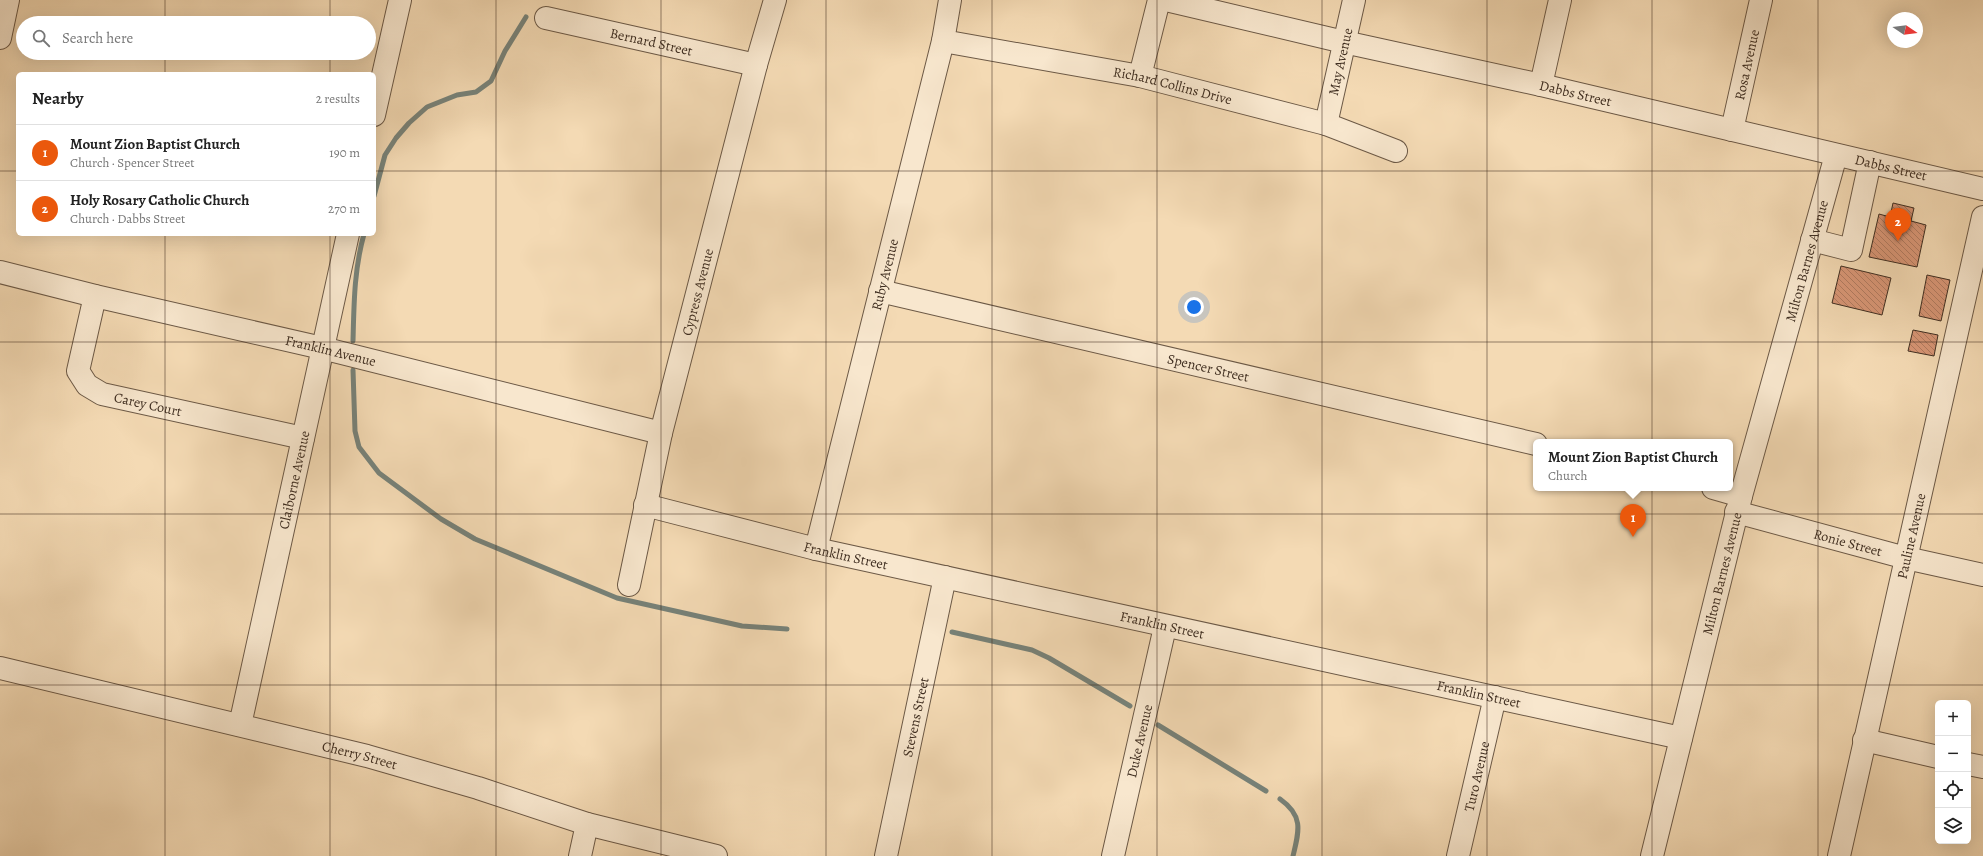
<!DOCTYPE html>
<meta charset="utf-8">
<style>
body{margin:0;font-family:Alegreya,serif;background:#f6f6f6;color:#222}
.controls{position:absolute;right:12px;bottom:12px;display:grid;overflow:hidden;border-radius:6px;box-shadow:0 4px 16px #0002}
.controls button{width:36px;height:36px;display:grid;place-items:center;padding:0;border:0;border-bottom:1px solid #e0e0e0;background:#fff;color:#222;font:20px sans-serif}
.compass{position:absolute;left:1887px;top:12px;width:36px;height:36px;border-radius:50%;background:#fff;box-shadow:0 4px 16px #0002;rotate:103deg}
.you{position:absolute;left:1194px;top:307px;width:14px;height:14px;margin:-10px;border:3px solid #fff;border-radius:50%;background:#1a73e8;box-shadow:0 0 0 6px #1a73e833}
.badge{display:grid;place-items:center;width:26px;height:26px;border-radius:50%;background:#ea580c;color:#fff;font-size:13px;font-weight:700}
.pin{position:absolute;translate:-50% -33px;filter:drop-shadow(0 1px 2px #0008)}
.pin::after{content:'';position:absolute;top:21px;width:14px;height:12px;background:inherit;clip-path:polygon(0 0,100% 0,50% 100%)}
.popup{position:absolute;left:1533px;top:439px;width:200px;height:52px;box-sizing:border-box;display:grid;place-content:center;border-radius:6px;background:#fff;filter:drop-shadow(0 1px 3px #0005);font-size:13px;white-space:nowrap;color:#767676}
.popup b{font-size:15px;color:#222}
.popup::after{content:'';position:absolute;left:50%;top:100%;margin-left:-8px;border:8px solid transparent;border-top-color:#fff}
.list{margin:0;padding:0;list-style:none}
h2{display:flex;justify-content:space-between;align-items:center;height:52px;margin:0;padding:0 16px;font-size:17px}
h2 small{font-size:13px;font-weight:400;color:#767676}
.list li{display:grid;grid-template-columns:26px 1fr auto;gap:12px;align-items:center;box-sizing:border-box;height:56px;padding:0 16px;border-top:1px solid #e0e0e0}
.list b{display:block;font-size:15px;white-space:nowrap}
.list p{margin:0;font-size:13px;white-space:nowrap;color:#767676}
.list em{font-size:13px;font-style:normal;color:#767676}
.icon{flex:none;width:22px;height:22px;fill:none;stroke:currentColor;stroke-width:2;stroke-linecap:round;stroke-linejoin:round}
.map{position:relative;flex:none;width:1983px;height:856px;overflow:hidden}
.search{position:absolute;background:#fff;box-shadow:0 4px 16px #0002;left:16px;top:16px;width:360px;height:44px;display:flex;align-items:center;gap:10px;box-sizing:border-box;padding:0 14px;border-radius:22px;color:#767676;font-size:15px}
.panel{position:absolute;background:#fff;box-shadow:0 4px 16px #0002;left:16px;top:72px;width:360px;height:164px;border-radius:6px}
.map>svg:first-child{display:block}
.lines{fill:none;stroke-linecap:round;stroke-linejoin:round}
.stream{stroke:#778279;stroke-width:5}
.building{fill:url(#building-back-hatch);stroke:#3f2e21}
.minor-casing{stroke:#6c5946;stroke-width:24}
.minor{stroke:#f8e7ce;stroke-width:22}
.grid{fill:none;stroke:#3f2e21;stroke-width:1;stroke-opacity:0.55}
.labels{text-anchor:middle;stroke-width:3;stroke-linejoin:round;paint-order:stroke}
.street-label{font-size:14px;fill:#3f2e21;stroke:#f8e7ce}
</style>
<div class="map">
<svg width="1983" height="856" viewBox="0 0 1983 856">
<defs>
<pattern id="building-back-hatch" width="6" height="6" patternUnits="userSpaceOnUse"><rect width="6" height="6" fill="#d89676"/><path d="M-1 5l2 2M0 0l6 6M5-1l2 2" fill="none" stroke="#b17b60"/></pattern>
</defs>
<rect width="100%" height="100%" fill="#f4dab4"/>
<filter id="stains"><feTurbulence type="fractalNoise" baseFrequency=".005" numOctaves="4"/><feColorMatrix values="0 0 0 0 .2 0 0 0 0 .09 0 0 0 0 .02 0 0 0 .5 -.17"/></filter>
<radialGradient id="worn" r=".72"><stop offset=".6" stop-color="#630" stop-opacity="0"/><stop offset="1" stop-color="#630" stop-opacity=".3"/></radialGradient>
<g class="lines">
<path class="stream" d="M374 196 385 155 396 138 409 123 427 107 457 95 476 92 491 81 505 51 526 17
M353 341C354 304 354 270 364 234
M353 370 355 431 359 447 379 473 441 519 475 539 617 598 742 626 787 629
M952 632 1032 650 1049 658 1130 706
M1158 725 1266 791
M1280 799C1304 816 1299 831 1293 856"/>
</g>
<path class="building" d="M1893 203 1914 208 1911 221 1926 225 1917 267 1869 257 1879 214 1890 217Z
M1841 266 1891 278 1882 315 1832 303Z
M1927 275 1950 280 1941 321 1919 316Z
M1913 330 1938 335 1934 356 1908 351Z"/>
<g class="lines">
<defs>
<g id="minor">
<path id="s1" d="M1166 0 1344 42 1541 85 1983 189"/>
<path id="s2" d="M546 18 756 65"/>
<path d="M0 38 8 0"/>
<path id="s3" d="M943 41 1140 76 1326 124 1396 151"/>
<path d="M1140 76 1159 0"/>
<path d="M1541 85 1560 0"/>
<path d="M374 115 400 0"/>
<path id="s4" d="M1326 124 1354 0"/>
<path id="s5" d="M1732 130 1761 0"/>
<path d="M1812 240 1851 250 1870 162"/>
<path id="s6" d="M0 272 95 296 322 348 661 433"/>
<path id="s7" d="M880 291 1536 444"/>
<path id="s8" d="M95 296 78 371 87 385 102 394 303 438"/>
<path d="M1713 488 1741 496"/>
<path id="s9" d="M645 505 816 549 1681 738"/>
<path id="s10" d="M1736 512 1906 558 1983 575"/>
<path id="s11" d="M816 549 943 41 950 0"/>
<path id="s12" d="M629 585 661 433 756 65 775 0"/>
<path id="s13" d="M0 668 367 756 478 788 587 824 716 856"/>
<path id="s14" d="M240 725 348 234"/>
<path d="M1864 740 1938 757"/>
<path d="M1968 764 1983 767"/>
<path d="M580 856 587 824"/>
<path id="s15" d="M886 856 945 577"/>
<path id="s16" d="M1113 856 1165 627"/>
<path id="s17" d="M1458 856 1495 697"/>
<path id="s18" d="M1652 856 1741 496 1836 155"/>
<path id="s19" d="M1839 856 1983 217"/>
</g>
</defs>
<use href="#minor" class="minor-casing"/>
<use href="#minor" class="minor"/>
</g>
<path class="grid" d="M165 0V23M330 0V23M496 0V856M661 0V856M826 0V856M992 0V856M1157 0V856M1322 0V856M1487 0V856M1652 0V856M1818 0V856M165 53V74M330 53V74M0 171H18M374 171H1983M165 234V856M330 234V856M0 342H1983M0 514H1983M0 685H1983"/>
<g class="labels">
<g class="street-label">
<text dy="5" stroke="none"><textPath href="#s2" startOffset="108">Bernard Street</textPath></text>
<text dy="5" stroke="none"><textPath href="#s4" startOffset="64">May Avenue</textPath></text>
<text dy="5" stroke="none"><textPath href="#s5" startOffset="67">Rosa Avenue</textPath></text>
<text dy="5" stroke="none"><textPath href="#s3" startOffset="234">Richard Collins Drive</textPath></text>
<text dy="5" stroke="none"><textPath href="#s1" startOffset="420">Dabbs Street</textPath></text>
<text dy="5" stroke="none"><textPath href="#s1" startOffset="744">Dabbs Street</textPath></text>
<text dy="5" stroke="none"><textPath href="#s18" startOffset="615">Milton Barnes Avenue</textPath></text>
<text dy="5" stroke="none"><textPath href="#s11" startOffset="283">Ruby Avenue</textPath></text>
<text dy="5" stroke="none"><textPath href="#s12" startOffset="301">Cypress Avenue</textPath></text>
<text dy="5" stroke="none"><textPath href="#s6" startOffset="340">Franklin Avenue</textPath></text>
<text dy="5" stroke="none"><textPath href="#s7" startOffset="337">Spencer Street</textPath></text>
<text dy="5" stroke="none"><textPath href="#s8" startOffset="158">Carey Court</textPath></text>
<text dy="5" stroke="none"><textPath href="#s14" startOffset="251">Claiborne Avenue</textPath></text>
<text dy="5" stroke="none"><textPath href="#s19" startOffset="328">Pauline Avenue</textPath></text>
<text dy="5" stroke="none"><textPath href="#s10" startOffset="116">Ronie Street</textPath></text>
<text dy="5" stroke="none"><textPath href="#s9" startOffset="207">Franklin Street</textPath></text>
<text dy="5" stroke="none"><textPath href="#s18" startOffset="291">Milton Barnes Avenue</textPath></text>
<text dy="5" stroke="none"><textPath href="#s9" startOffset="531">Franklin Street</textPath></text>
<text dy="5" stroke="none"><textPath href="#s9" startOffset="855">Franklin Street</textPath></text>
<text dy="5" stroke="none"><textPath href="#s15" startOffset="142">Stevens Street</textPath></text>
<text dy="5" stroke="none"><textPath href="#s16" startOffset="118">Duke Avenue</textPath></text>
<text dy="5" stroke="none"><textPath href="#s13" startOffset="370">Cherry Street</textPath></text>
<text dy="5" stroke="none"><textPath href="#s17" startOffset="82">Turo Avenue</textPath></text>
</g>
</g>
<rect width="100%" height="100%" filter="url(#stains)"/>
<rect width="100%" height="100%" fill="url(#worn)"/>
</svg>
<div class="controls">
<button>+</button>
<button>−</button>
<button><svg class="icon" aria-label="locate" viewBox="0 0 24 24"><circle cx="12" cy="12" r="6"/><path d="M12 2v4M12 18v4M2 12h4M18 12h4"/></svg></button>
<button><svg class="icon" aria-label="layers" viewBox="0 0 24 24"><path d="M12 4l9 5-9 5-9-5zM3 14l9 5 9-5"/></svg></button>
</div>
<svg class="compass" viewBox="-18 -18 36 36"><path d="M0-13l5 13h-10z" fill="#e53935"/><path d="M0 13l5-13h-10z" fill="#767676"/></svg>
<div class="you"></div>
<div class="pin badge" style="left:1633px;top:537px">1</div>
<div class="popup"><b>Mount Zion Baptist Church</b>Church</div>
<div class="pin badge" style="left:1898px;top:241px">2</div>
<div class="search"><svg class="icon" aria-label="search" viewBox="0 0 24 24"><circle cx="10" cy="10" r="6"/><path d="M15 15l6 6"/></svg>Search here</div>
<section class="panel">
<h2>Nearby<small>2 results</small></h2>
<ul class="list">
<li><span class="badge">1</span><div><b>Mount Zion Baptist Church</b><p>Church · Spencer Street</p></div><em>190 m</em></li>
<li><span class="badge">2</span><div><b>Holy Rosary Catholic Church</b><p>Church · Dabbs Street</p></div><em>270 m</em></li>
</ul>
</section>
</div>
